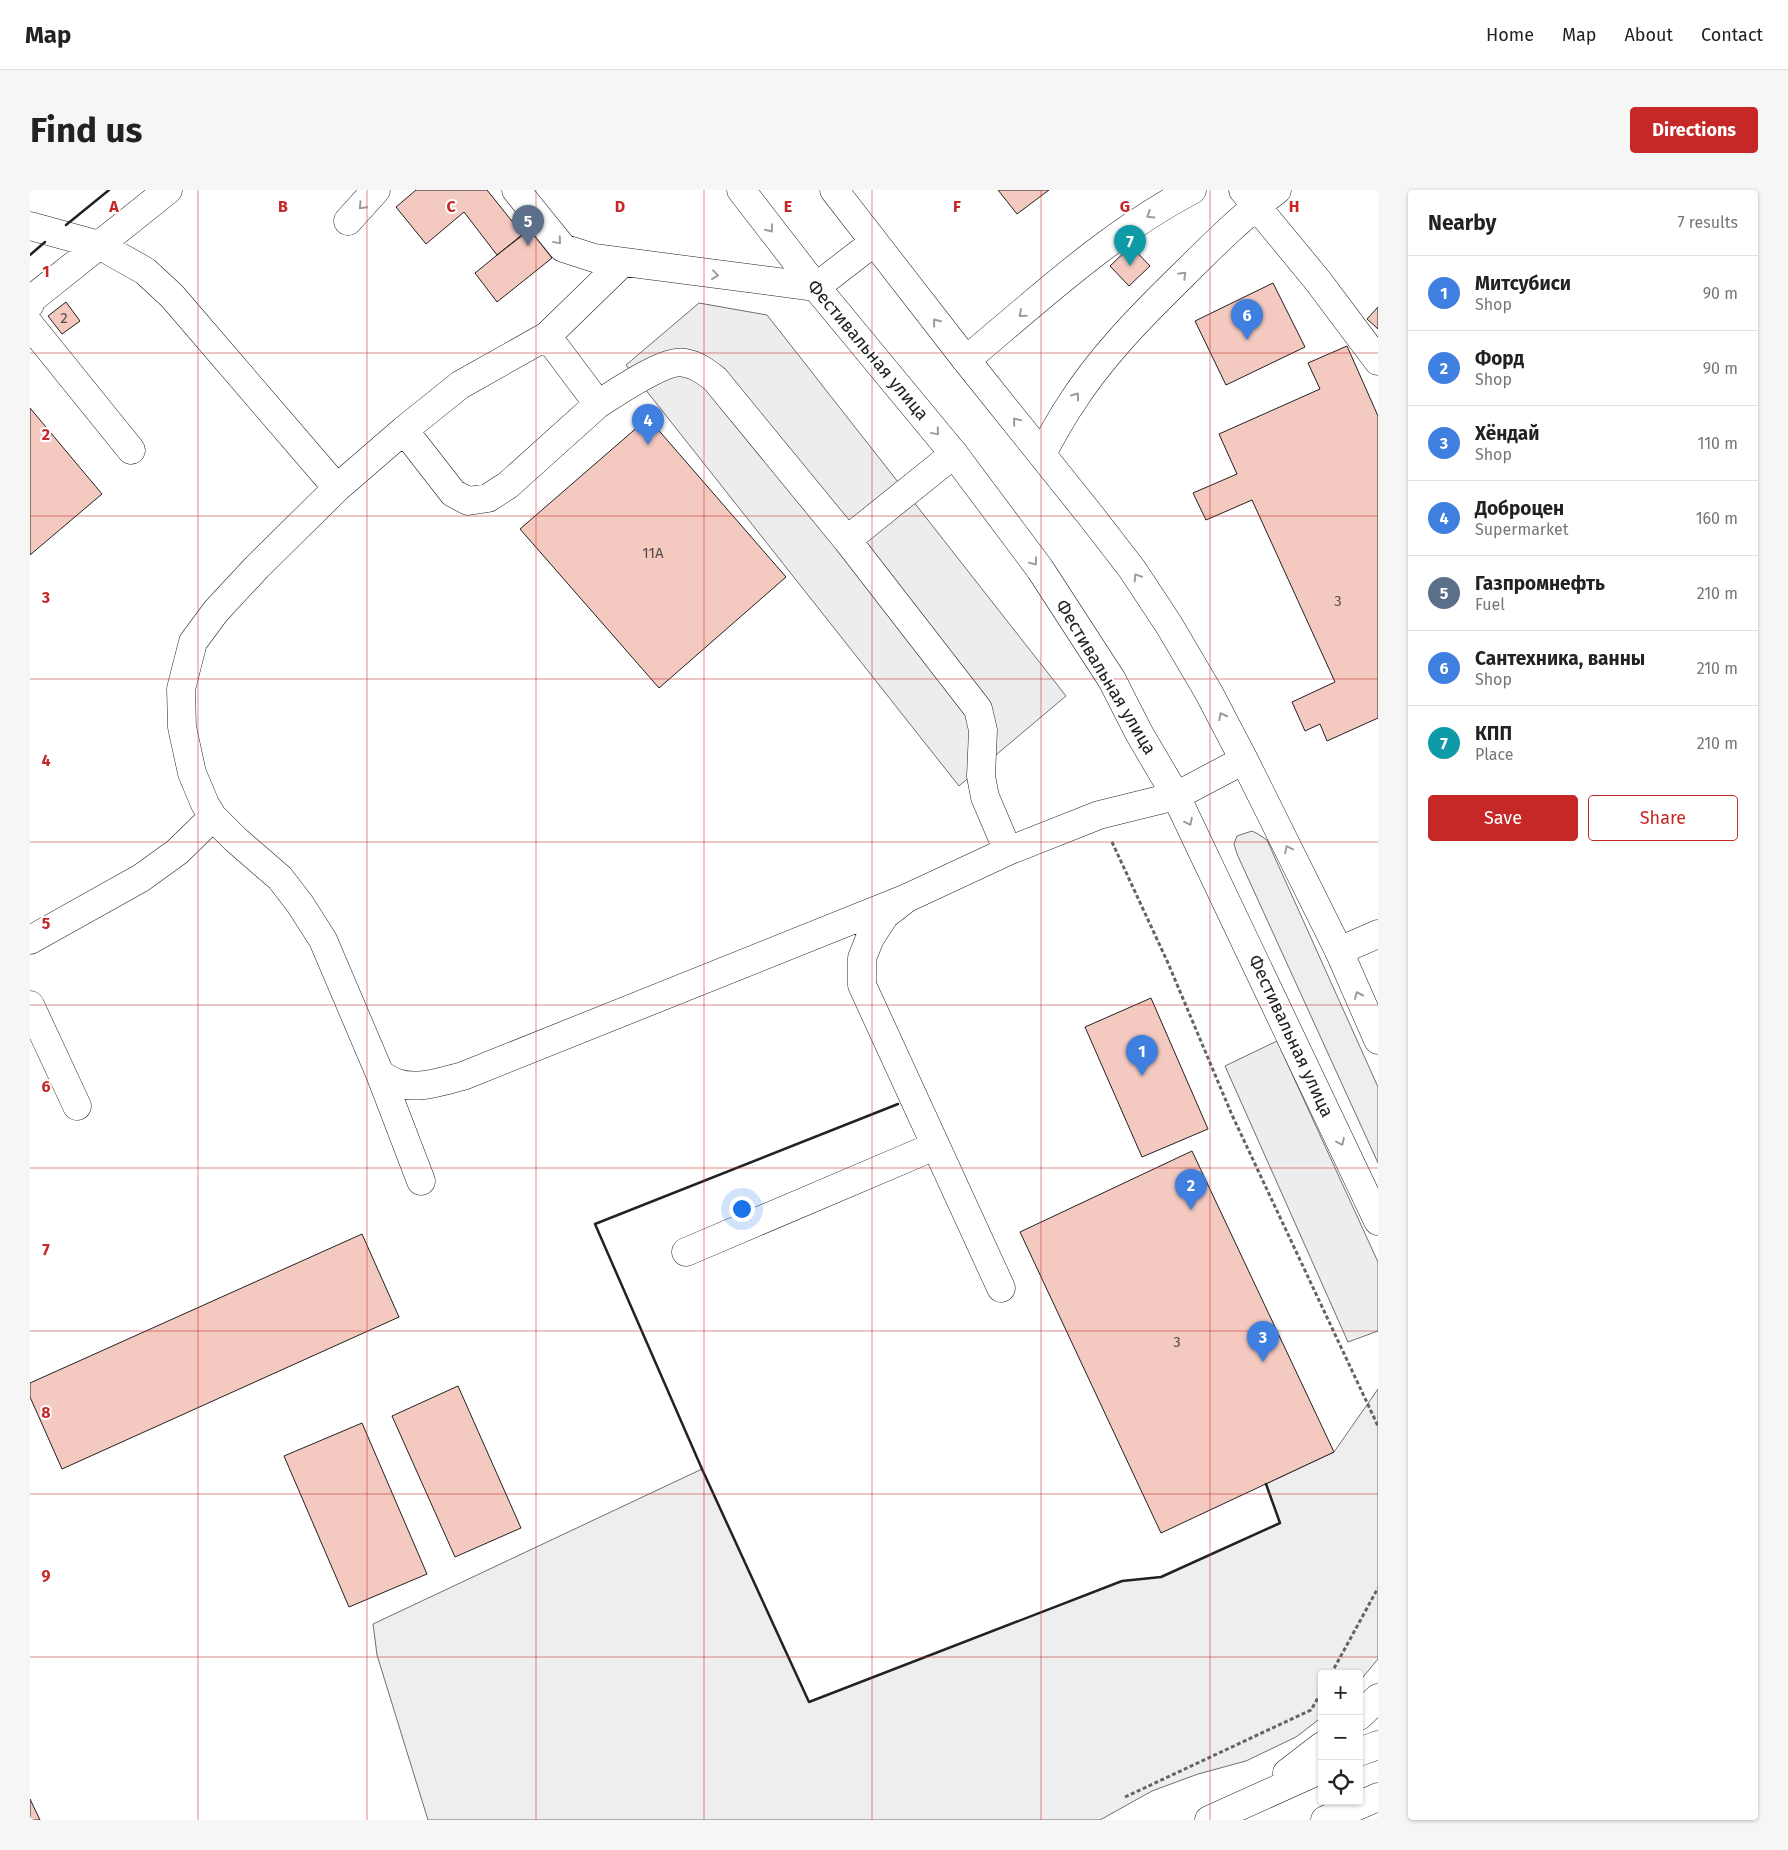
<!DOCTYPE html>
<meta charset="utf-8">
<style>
body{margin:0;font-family:"Fira Sans",sans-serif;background:#f6f6f6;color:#222}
.controls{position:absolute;right:15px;bottom:15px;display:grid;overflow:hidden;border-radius:5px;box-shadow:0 1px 4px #0004}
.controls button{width:45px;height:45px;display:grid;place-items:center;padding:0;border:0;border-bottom:1px solid #e0e0e0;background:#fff;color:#222;font:25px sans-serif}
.you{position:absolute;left:711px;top:1018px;width:18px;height:18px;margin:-12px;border:4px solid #fff;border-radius:50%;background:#1a73e8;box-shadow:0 0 0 8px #1a73e833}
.badge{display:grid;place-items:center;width:32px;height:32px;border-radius:50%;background:#c62828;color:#fff;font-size:16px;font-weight:700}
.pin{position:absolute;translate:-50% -41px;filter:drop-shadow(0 1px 2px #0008)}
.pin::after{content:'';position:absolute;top:26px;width:18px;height:15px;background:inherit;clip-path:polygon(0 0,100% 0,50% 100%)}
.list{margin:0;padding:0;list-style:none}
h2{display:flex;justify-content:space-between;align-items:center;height:65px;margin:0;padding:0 20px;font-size:21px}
h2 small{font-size:16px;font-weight:400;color:#767676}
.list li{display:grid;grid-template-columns:32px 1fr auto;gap:15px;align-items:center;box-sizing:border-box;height:75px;padding:0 20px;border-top:1px solid #e0e0e0}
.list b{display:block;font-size:19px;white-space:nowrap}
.list p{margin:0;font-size:16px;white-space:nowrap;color:#767676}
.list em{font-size:16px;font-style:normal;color:#767676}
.actions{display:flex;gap:10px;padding:15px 20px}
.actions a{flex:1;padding:11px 0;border:1px solid #c62828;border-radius:5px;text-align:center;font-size:18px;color:#c62828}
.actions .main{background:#c62828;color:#fff}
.icon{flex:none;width:28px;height:28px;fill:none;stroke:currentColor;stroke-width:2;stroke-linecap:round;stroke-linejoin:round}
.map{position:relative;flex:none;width:1348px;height:1630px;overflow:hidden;border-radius:5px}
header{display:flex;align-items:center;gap:30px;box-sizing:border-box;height:70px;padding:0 25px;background:#fff;border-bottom:1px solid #e0e0e0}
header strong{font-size:24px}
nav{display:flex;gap:28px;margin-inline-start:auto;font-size:18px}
.intro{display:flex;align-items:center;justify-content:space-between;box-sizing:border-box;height:120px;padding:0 30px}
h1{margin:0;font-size:35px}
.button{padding:12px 22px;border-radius:5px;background:#c62828;color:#fff;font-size:18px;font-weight:700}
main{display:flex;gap:30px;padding:0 30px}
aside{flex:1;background:#fff;border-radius:5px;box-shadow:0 1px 4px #0004}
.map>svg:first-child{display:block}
.green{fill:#eee;stroke:#6f6f6f}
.parking{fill:#ededed;stroke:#6f6f6f}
.building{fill:#f3c9c0;stroke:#222}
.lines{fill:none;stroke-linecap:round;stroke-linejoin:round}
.minor-casing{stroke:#222;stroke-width:29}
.major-casing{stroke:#222;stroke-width:29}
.path{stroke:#646464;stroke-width:3;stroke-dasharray:4 2.5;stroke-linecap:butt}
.minor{stroke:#fff;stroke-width:28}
.major{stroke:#fff;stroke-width:28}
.wall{stroke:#222;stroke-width:2.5}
.oneway{stroke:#9c9c9c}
.grid{fill:none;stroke:#c62828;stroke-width:1;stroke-opacity:0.55}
.labels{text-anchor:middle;stroke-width:4;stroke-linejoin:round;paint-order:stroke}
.number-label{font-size:15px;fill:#564c4a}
.street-label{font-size:18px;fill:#222;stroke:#fff}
.grid-label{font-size:16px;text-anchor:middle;font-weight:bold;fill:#c62828;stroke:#fff;stroke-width:4;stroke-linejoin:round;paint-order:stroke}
</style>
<header>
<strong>Map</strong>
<nav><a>Home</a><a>Map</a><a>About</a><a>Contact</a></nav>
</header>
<div class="intro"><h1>Find us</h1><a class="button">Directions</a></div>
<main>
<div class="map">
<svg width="1348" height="1630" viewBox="0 0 1348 1630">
<rect width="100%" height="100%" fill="#fff"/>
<path class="green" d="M1222 641 1228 644 1237 650 1348 897V973L1207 664 1204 654 1207 646Z
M1348 1199V1469L1329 1492V1484H1292V1527L1266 1547 1216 1571 1168 1584 1122 1601 1070 1630H398L347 1465 343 1434 672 1279 779 1512 1092 1391 1131 1387 1250 1333 1236 1294 1304 1262Z"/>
<path class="parking" d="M669 113 737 125 1036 506 929 596 596 175Z
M1247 851 1348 1072V1141L1318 1152 1195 876Z"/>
<path class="building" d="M386 0H457L493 45 467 65 434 22 396 54 366 17Z
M968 0H1019L987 24Z
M499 39 522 68 467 112 445 83Z
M1101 56 1120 76 1099 96 1080 76Z
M1243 93 1275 157 1196 195 1165 131Z
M36 112 50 131 32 144 18 126Z
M1348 117V139L1337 129Z
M1317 156 1348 226V528L1297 551 1290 534 1275 541 1262 512 1305 492 1222 310 1176 330 1163 303 1207 284 1189 244 1290 199 1278 173Z
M0 218 72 304 0 365Z
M618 228 756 387 629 498 490 339Z
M1121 808 1178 939 1112 967 1055 837Z
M1162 961 1304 1262 1131 1343 990 1042Z
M332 1044 369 1127 32 1279 0 1207V1193Z
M428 1196 491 1338 425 1367 362 1226Z
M332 1233 397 1384 319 1417 254 1266Z
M0 1609 10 1630H0Z"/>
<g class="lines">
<defs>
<path id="minor" d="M486 0 533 58 564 68 786 97
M1213 0 1288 91 1348 171
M318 31 346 0
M0 36 69 55 115 81 142 106 307 298
M0 114 3 108 138 0
M0 135 101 260
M517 146 568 214C586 203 636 168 655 173 667 175 676 182 685 189L817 350 948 519 953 540 951 586 955 607 978 661
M936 170C1008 110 1078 44 1162 0
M374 240 423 303 438 311 458 308 478 295 568 214
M1012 263C1021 248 1029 232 1039 217 1069 169 1110 127 1151 87 1181 57 1212 26 1247 0
M817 350 924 264
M183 627 205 649 250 688 270 714 293 750 350 884C355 887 361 891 367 893 388 900 413 891 433 886L877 708
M0 750 111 688 147 662 183 627 175 614 162 583 152 537 151 499 163 452 186 421 227 377 307 298 374 240 430 195 517 146 592 73
M1309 761 1348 744
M0 815 47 916
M350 884 391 991
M656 1062 905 956
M971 1098 832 795V768L840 748 855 725 877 708 978 661 1069 625 1146 606"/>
<path id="major" d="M711 0 786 97 924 264 1010 379 1082 490 1109 543 1146 606 1348 1031
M804 0 936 170 1061 326 1102 379 1139 435 1179 503 1214 570 1309 761 1348 850
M786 97 843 53
M1146 606 1214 570
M1329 1526 1348 1508
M1329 1562 1348 1555
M1257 1583 1292 1556
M1179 1630 1292 1579
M1295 1630 1348 1607"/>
</defs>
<use href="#minor" class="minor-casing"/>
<use href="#major" class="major-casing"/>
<path class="path" d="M1082 652 1138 773 1202 925 1348 1236
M1301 1484 1348 1398
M1095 1607 1281 1520 1292 1501"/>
<use href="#minor" class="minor"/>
<use href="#major" class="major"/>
<path class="wall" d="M36 35 79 0
M0 65 15 52
M868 914 565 1034 672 1279 779 1512 1092 1391 1131 1387 1250 1333 1236 1294"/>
</g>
<defs><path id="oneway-chevron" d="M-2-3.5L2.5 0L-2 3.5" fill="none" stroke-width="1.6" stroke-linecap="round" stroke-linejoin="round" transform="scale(1.25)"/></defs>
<g class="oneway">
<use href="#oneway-chevron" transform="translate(332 16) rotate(133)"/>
<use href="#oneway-chevron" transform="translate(1120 25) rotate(148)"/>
<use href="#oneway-chevron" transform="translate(740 39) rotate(52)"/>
<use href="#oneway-chevron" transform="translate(528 51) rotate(50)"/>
<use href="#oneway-chevron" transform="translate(685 85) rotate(7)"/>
<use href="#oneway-chevron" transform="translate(1153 85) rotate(-45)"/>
<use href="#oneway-chevron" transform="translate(992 124) rotate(140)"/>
<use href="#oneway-chevron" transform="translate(906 132) rotate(-128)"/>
<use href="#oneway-chevron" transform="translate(1046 206) rotate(-54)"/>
<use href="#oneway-chevron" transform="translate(986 231) rotate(-129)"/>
<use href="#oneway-chevron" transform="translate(906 242) rotate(50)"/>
<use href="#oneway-chevron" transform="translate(1004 372) rotate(53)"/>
<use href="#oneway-chevron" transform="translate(1107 387) rotate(-123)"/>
<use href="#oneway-chevron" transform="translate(1192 526) rotate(-117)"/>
<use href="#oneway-chevron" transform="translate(1159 632) rotate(64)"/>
<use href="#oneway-chevron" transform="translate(1258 659) rotate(-116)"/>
<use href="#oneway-chevron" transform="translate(1328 805) rotate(-114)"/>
<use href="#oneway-chevron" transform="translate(1311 952) rotate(65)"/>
</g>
<path class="grid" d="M168 0V1630M337 0V1630M506 0V1630M674 0V1630M842 0V1630M1011 0V1630M1180 0V1630M0 163H1348M0 326H1348M0 489H1348M0 652H1348M0 815H1348M0 978H1348M0 1141H1348M0 1304H1348M0 1467H1348"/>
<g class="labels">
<g class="number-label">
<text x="34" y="133">2</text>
<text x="623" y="368">11А</text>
<text x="1308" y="416">3</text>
<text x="1147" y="1157">3</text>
</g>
<g class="street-label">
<text transform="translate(838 160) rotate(50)" y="6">Фестивальная улица</text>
<text transform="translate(1076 487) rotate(59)" y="6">Фестивальная улица</text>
<text transform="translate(1261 846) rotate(65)" y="6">Фестивальная улица</text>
</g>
</g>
<g class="grid-label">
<text x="84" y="22">A</text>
<text x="253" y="22">B</text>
<text x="421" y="22">C</text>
<text x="590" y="22">D</text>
<text x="758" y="22">E</text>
<text x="927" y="22">F</text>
<text x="1095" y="22">G</text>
<text x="1264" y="22">H</text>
<text x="16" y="87">1</text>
<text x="16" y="250">2</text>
<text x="16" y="413">3</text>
<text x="16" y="576">4</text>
<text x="16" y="739">5</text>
<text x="16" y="902">6</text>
<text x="16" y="1065">7</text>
<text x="16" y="1228">8</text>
<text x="16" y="1391">9</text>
</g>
</svg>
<div class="controls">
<button>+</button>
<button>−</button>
<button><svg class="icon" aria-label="locate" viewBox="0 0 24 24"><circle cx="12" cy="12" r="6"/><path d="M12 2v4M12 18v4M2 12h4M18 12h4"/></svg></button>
</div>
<div class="you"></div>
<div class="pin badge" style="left:1112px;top:886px;background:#3f7fe0">1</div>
<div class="pin badge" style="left:1161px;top:1020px;background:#3f7fe0">2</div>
<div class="pin badge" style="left:1233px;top:1172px;background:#3f7fe0">3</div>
<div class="pin badge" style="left:618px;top:255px;background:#3f7fe0">4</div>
<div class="pin badge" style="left:498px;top:56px;background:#5c6f8a">5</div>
<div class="pin badge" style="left:1217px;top:150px;background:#3f7fe0">6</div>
<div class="pin badge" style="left:1100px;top:76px;background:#0f9aa8">7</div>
</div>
<aside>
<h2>Nearby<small>7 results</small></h2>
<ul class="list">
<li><span class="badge" style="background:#3f7fe0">1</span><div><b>Митсубиси</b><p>Shop</p></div><em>90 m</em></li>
<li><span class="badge" style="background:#3f7fe0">2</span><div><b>Форд</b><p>Shop</p></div><em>90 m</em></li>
<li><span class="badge" style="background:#3f7fe0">3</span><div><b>Хёндай</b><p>Shop</p></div><em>110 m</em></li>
<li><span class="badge" style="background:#3f7fe0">4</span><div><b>Доброцен</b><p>Supermarket</p></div><em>160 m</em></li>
<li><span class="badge" style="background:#5c6f8a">5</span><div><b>Газпромнефть</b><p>Fuel</p></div><em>210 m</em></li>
<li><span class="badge" style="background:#3f7fe0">6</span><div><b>Сантехника, ванны</b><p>Shop</p></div><em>210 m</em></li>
<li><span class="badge" style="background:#0f9aa8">7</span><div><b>КПП</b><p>Place</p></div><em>210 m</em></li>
</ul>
<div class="actions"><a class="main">Save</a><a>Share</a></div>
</aside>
</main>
